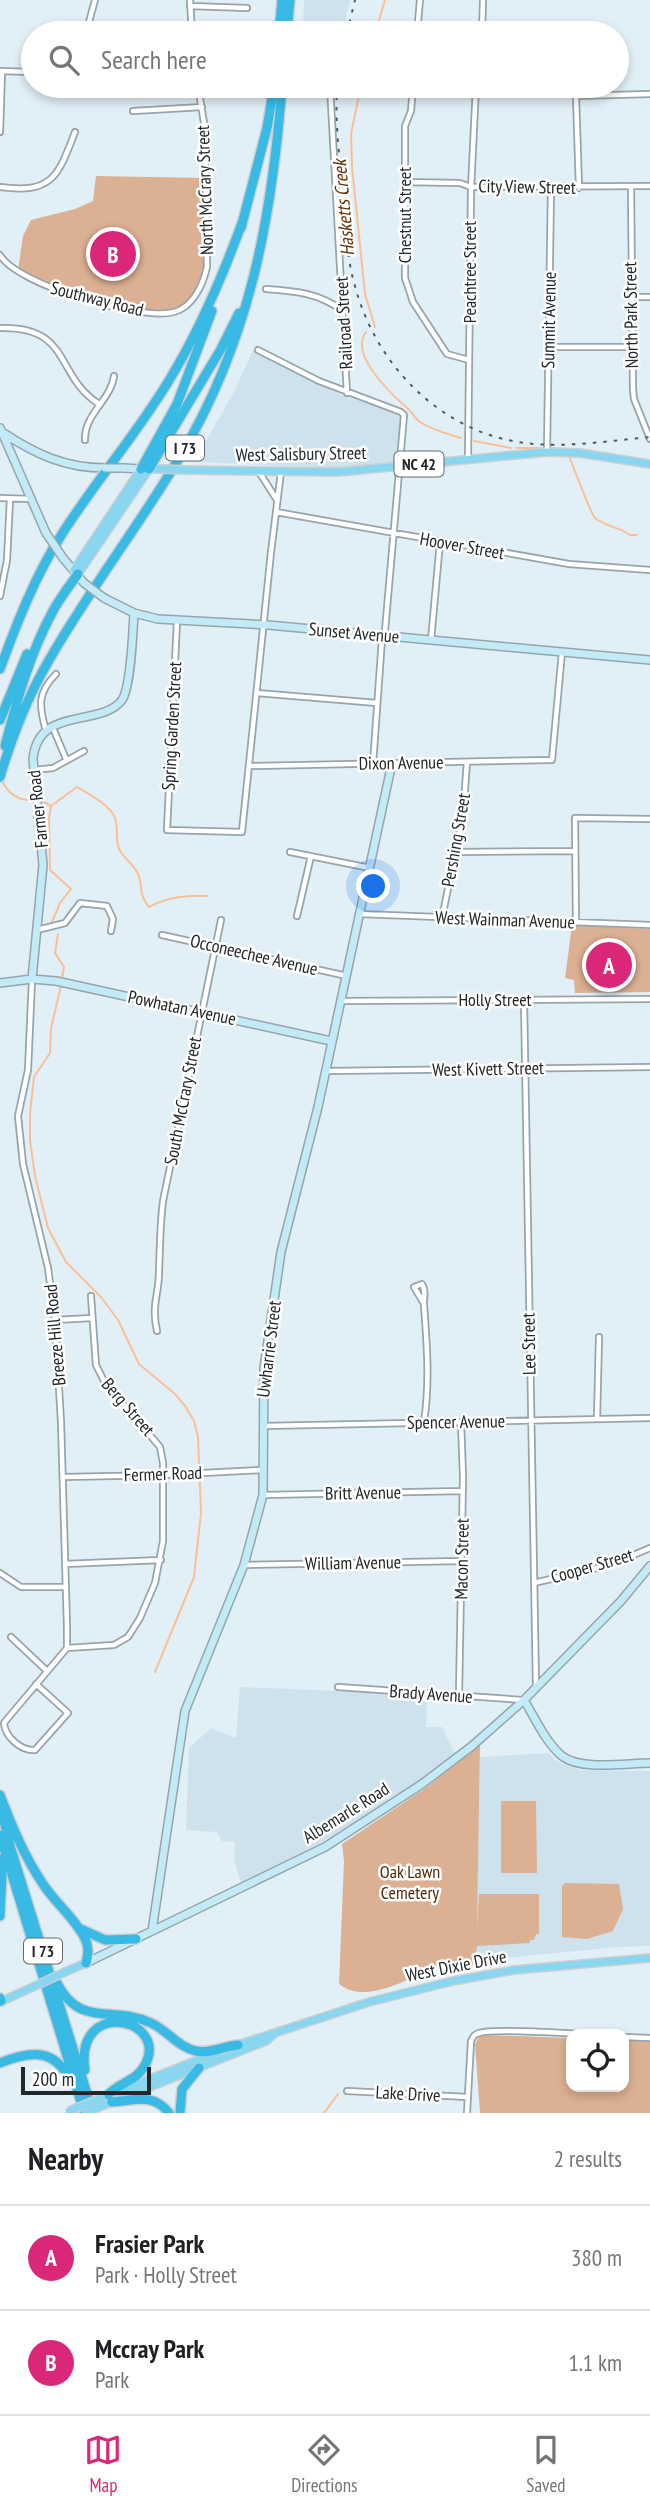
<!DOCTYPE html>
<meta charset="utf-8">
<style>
body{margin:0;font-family:"PT Sans Narrow",sans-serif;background:#f2f2f2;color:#202124}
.controls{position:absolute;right:21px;bottom:21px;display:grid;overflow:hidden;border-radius:14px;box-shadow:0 4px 10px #0003}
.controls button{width:63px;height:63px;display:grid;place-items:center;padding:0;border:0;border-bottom:2px solid #e0e0e0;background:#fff;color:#202124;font:35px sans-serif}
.scale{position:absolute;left:21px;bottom:18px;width:130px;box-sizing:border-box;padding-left:7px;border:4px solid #222729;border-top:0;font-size:19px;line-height:24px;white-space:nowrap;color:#222729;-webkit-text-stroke:5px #fff;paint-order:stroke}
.you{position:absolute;left:374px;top:887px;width:24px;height:24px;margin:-18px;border:5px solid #fff;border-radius:50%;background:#1a73e8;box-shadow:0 0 0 10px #1a73e833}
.badge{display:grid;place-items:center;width:46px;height:46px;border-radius:50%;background:#db2777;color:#fff;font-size:23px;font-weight:700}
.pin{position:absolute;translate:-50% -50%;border:4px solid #fff;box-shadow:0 2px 7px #0006}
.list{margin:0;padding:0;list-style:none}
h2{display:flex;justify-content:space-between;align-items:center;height:91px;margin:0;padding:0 28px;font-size:30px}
h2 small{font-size:23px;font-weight:400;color:#757577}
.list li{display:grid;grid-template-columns:46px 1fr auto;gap:21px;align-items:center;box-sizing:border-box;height:105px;padding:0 28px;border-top:2px solid #e0e0e0}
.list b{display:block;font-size:26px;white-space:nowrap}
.list p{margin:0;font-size:23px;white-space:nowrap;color:#757577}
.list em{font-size:23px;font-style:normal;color:#757577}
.icon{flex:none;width:38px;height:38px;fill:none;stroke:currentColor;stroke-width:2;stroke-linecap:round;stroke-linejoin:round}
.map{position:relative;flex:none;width:650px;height:2113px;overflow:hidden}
.search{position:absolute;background:#fff;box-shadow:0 4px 10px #0003;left:21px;right:21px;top:21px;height:77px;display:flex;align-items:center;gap:18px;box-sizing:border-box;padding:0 24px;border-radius:38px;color:#757577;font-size:26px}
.sheet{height:301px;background:#fff}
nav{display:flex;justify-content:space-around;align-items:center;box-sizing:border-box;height:98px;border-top:2px solid #e0e0e0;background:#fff;font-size:19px;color:#757577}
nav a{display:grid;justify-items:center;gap:4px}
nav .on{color:#db2777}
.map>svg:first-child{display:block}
.built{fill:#cde2ec}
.green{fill:#dcb093}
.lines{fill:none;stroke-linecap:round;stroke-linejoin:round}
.stream{stroke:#fbbf97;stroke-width:2}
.street-casing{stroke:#97a5ab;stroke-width:8}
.secondary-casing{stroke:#97a5ab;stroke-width:10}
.primary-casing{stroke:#cecfd0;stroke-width:10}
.highway-casing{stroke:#cecfd0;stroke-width:12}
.street{stroke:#fff;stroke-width:4.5}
.secondary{stroke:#c3eaf7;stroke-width:7}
.primary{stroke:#88d6ef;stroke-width:7}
.highway{stroke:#38bae5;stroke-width:9}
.rail{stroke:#525a5d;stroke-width:2;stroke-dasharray:3.5 7;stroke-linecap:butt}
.secondary-bridge-casing{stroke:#97a5ab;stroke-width:10;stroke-linecap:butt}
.primary-bridge-casing{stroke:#cecfd0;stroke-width:10;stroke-linecap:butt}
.secondary-bridge{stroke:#c3eaf7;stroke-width:7}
.primary-bridge{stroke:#88d6ef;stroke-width:7}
.labels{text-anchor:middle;stroke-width:5;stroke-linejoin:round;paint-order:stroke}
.shield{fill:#fff;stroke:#646869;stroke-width:2}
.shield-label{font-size:16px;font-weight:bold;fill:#222729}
.street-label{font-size:18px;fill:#222729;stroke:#fff}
.park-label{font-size:18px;fill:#502a0b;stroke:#fff}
.water-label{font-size:19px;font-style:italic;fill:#653000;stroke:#fff}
</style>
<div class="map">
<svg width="650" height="2113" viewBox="0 0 650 2113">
<rect width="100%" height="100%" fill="#e1f0f6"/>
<path class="built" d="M304 0H350L342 33H303Z
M253 350 342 395 402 415 395 462 339 468 194 462 234 392Z
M240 1687 427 1695 426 1727H442L455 1754 401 1793 343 1830 290 1860 241 1884 234 1859 235 1842 222 1841 217 1832 186 1830 189 1748 211 1728 236 1738Z
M549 1753 556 1761 580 1770 650 1771V1946L616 1947 476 1961 480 1757Z"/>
<path class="green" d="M96 176 204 178 206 275 192 297 176 310 143 311 63 292 18 270 23 236 31 220 75 209 93 201Z
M572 925 650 929V992L575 993 574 980 565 978Z
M480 1745 477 1928 479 1894H539V1934H536L534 1940H530V1943L477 1946 474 1965C461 1968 448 1966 435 1970 407 1977 367 2006 339 1984L344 1861 342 1844 427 1787Z
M501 1801H536L537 1873H501Z
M565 1883 619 1884 623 1909 613 1931 587 1939 562 1937V1886Z
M483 2035 571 2038V2087H624V2040L650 2041V2113H480L475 2045 478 2038Z"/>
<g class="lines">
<path class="stream" d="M375 33 385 0
M361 86 351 134 352 167 365 294 375 327
M366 332C349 354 390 393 406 407 412 411 415 419 420 422 432 430 448 434 461 438
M474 441 511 448
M516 448H540
M549 448 565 449 566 451
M569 456C573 466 591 514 595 518 606 527 620 527 630 535H637
M2 781C8 793 18 801 33 800
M38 799 51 806 77 787C89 794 110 805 115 818 118 827 116 837 118 846 121 857 132 862 137 872 144 884 137 893 149 907 167 897 188 895 208 896
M51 806 49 819 50 870 71 889 60 903 52 922
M58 934 55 953 64 967 62 978
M61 986 51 1028 50 1053 34 1077 30 1113V1140L35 1176 48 1228 66 1262 101 1297 118 1320 139 1364 175 1394 185 1406 194 1421 198 1437 201 1513 194 1577 155 1672
M324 2113 338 2094"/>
<defs>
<path id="street" d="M190 0 192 33
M190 6 247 8
M86 33 95 0
M417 33 420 0
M482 33 483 0
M0 71 33 72
M330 86 347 393
M413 86 411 111 405 126V278L413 302 447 354 469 360
M133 111 202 107
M0 132 2 71
M404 182 460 183 471 187 650 186
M0 187C53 194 58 176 75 132
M631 187 633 389 634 399 650 439
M579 188 576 96 650 94
M0 255C17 285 141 321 174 312 193 307 203 285 207 267L205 129 198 86
M266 289C296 291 319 293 343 311
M631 297H650
M0 328C72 326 54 375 99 404
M549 347H632
M258 350 319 381 401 412 404 415 385 631 382 639 373 764
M85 440C84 414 111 400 114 376
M547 451 551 188
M468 459 471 189 476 86
M259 472 277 500
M0 498 32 499
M276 512 569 564 650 570
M0 596 7 560 10 499
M177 621 167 830 242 832 271 552 281 472
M431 640 440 542
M257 693 377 703
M53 728 66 759
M46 731C39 706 37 693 56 674
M249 766 552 760 562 652
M34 770 53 768 84 751
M290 852 370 868
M456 852 575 851
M360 914 650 925
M297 916 311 856
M442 918 463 815 467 762
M576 923 575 818 650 819
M37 930 65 923 80 903 107 906 113 919 111 931
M162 935 347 976
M32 980 28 1070 18 1116 23 1164 48 1268 55 1320 61 1422 67 1626V1648L8 1718 4 1723C5 1737 21 1751 35 1750L68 1713 36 1684
M524 1000 536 1687
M340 1001 650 999
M326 1071 650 1067
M423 1302 414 1287 422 1284C427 1292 423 1297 424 1305 427 1345 430 1383 424 1422
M55 1320 92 1318
M157 1331C151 1304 159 1296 159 1271 160 1247 160 1225 163 1201L221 920
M597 1419 599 1337
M263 1426 650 1418
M63 1477 164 1475 262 1470
M263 1495 463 1491
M65 1564 161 1560
M245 1565 462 1561
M0 1573 21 1587H66
M534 1583 610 1565 650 1548
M11 1637 47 1671
M67 1648 114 1645 128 1637 140 1618 155 1583 163 1541V1463L160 1447 104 1381 96 1365 91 1296
M338 1687 523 1700
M459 1695 463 1477 461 1422
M624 2037 650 2038
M347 2091 468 2097
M467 2113 471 2041C474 2036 473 2035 479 2033 495 2028 560 2033 580 2034"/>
<path id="secondary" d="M0 428 46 533
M2 432C35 454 65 468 105 468
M124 468 141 469
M63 558 84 583
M104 598 134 613 158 619 268 625 650 660
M32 979 43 865 33 759C38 705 101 728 122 700 131 687 133 630 134 613
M0 983 32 979 56 981 331 1041
M524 1700C535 1718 546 1743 562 1756 581 1771 626 1763 650 1763
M152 1931 185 1711 244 1565 263 1495 264 1368 281 1252 318 1107 392 763
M86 1963 325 1847 422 1784 472 1746 524 1700 621 1601 650 1566"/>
<path id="primary" d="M186 470 338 472 547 452 580 453 650 464
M74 570 141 469H162
M78 574 149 469
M65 1972 86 1963
M0 2002 35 1986
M235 2046 369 2002 453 1981 514 1970 650 1958
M115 2093 218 2052
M104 2105 266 2041 274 2034"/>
<path id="highway" d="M279 33 282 0
M287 33 290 0
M241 228 267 128 274 86
M141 469 177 404 212 311
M149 469 221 349 239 313
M0 669C17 623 35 576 62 534 95 482 136 435 168 382 199 332 222 278 242 223
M0 720 27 654
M5 746C17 700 30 653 53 611 60 598 69 586 78 574
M0 777C11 740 25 703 44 669 85 595 138 528 181 455 250 339 272 218 282 86
M0 1795C12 1826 24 1856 43 1884 55 1903 77 1920 86 1941 89 1949 88 1955 86 1963
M0 1805 11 1849 93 2113
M0 1835 84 2112
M0 1859 2 1875 0 1916
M81 1929 105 1940 136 1939
M57 1983C80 2029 114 2005 151 2023 167 2030 178 2047 196 2051 210 2054 224 2046 238 2045
M0 1998 1 2001
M0 2063C30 2051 56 2047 71 2083
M85 2070C74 1997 170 2018 145 2065 137 2081 118 2083 108 2095
M112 2102C134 2101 153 2092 169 2113
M180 2113 182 2089 199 2068"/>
</defs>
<use href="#street" class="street-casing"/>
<use href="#secondary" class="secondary-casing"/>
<use href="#primary" class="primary-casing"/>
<use href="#highway" class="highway-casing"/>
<use href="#street" class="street"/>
<use href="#secondary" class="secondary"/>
<use href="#primary" class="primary"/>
<use href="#highway" class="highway"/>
<path class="rail" d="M347 33 355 0
M337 86C335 121 339 156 343 192 346 223 346 256 355 286 375 363 438 429 518 442 561 449 607 441 650 437"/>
<defs>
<path id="secondary-bridge" d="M105 468H124
M46 533 63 558
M84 583 104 598"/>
<path id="primary-bridge" d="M162 469 186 470
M35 1986 65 1972
M69 2111 102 2098
M85 2113 104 2105"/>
</defs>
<use href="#secondary-bridge" class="secondary-bridge-casing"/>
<use href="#primary-bridge" class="primary-bridge-casing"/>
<use href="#secondary-bridge" class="secondary-bridge"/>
<use href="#primary-bridge" class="primary-bridge"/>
</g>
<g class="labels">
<g class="shield">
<rect x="166" y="435.5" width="38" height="25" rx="5"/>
<rect x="394.5" y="451.5" width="49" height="25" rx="5"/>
<rect x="24" y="1938.5" width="38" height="25" rx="5"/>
</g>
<g class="shield-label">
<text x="185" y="454">I 73</text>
<text x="419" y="470">NC 42</text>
<text x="43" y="1957">I 73</text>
</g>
<g class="street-label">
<text transform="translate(527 187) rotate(1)" y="6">City View Street</text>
<text transform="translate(205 190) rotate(-92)" y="6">North McCrary Street</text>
<text transform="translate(405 215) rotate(-90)" y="6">Chestnut Street</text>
<text transform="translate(470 272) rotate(-90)" y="6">Peachtree Street</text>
<text transform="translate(97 299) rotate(14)" y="6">Southway Road</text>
<text transform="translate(631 315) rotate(-91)" y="6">North Park Street</text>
<text transform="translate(549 320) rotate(-89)" y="6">Summit Avenue</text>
<text transform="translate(344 323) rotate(-93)" y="6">Railroad Street</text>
<text transform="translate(301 454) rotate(-1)" y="6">West Salisbury Street</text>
<text transform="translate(462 546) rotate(10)" y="6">Hoover Street</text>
<text transform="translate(354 633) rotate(5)" y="6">Sunset Avenue</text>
<text transform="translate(172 726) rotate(-87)" y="6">Spring Garden Street</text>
<text transform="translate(401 763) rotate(-1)" y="6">Dixon Avenue</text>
<text transform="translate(38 809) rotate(-96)" y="6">Farmer Road</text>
<text transform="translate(456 840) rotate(-80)" y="6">Pershing Street</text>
<text transform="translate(505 920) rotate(2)" y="6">West Wainman Avenue</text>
<text transform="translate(254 955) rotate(13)" y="6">Occoneechee Avenue</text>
<text x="495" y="1006">Holly Street</text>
<text transform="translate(182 1008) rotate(12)" y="6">Powhatan Avenue</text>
<text transform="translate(488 1069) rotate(-1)" y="6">West Kivett Street</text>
<text transform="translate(183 1101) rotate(-79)" y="6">South McCrary Street</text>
<text transform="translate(55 1335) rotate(-95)" y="6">Breeze Hill Road</text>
<text transform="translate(529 1344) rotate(-91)" y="6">Lee Street</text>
<text transform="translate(269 1349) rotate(-83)" y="6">Uwharrie Street</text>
<text transform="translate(128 1407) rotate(49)" y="6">Berg Street</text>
<text transform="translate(456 1422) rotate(-1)" y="6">Spencer Avenue</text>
<text transform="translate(163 1474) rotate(-2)" y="6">Fermer Road</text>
<text transform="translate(363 1493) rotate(-1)" y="6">Britt Avenue</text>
<text transform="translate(462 1559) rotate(-89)" y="6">Macon Street</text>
<text transform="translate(353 1563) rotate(-1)" y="6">William Avenue</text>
<text transform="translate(592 1566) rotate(-16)" y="6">Cooper Street</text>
<text transform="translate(431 1694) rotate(4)" y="6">Brady Avenue</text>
<text transform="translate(346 1813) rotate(-32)" y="6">Albemarle Road</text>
<text transform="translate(456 1966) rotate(-11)" y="6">West Dixie Drive</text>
<text transform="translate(408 2094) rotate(3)" y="6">Lake Drive</text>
</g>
<g class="park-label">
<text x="410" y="1878">Oak Lawn<tspan x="410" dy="21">Cemetery</tspan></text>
</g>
<g class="water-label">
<text transform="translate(343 208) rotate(-95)" y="7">Hasketts Creek</text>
</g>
</g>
</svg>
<div class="controls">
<button><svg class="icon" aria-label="locate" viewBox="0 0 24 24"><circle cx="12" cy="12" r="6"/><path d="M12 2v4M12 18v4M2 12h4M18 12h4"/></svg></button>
</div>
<div class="scale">200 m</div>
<div class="you"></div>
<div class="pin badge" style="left:609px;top:965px">A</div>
<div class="pin badge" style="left:113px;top:254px">B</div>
<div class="search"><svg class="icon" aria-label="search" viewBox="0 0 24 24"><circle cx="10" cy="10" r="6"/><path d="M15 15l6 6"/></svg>Search here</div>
</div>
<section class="sheet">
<h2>Nearby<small>2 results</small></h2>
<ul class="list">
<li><span class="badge">A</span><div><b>Frasier Park</b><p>Park · Holly Street</p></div><em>380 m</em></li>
<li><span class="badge">B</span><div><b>Mccray Park</b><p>Park</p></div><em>1.1 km</em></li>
</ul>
</section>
<nav>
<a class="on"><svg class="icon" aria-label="map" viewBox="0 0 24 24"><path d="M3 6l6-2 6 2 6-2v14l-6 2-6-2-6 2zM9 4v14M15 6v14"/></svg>Map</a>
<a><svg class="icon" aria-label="directions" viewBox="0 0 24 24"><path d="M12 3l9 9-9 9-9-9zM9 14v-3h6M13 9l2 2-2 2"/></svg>Directions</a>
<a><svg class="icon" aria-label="saved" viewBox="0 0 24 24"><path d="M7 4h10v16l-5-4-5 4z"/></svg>Saved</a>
</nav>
